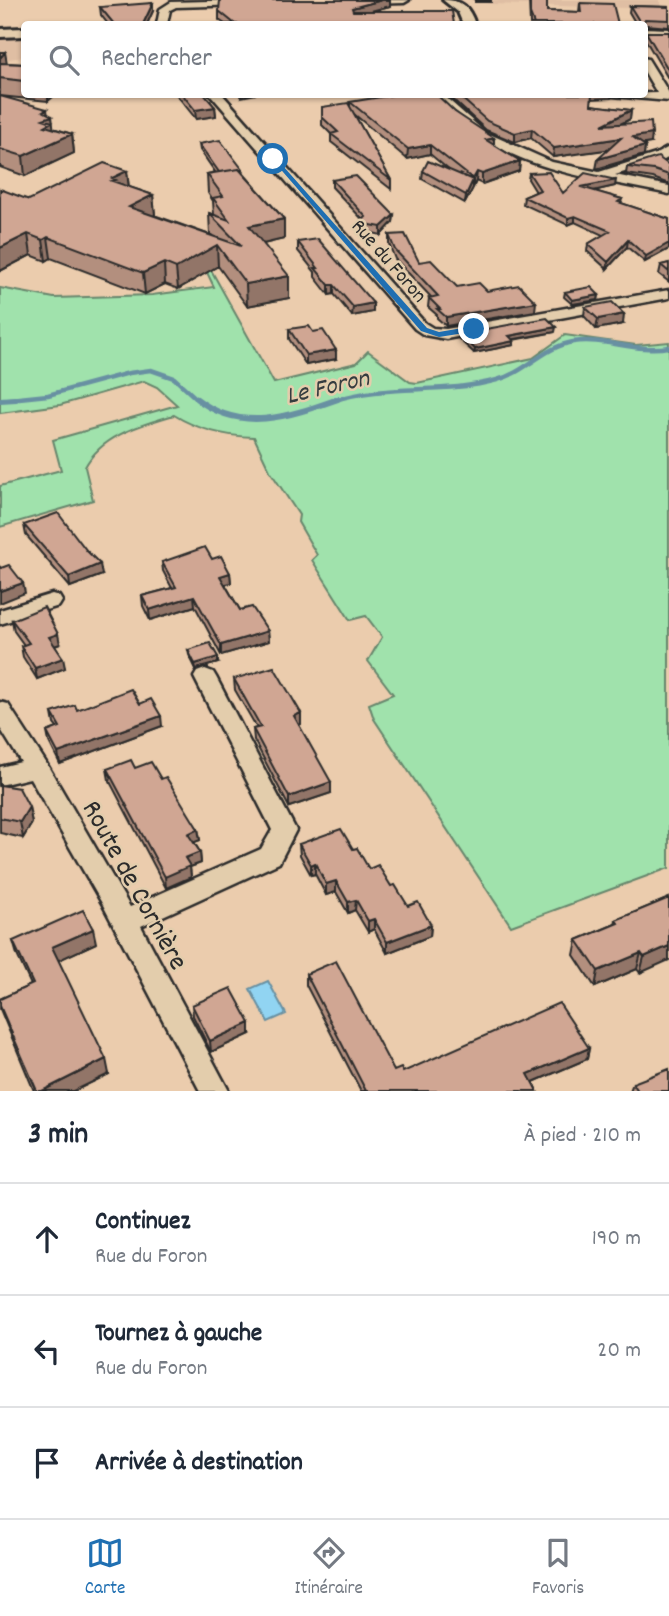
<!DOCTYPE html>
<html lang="fr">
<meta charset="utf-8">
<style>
body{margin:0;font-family:Dekko,sans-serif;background:#f2f2f3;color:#1f2937}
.stop{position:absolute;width:21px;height:21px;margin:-16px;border:5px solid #1f6fb2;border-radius:50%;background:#fff}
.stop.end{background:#1f6fb2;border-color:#fff;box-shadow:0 2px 7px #0008}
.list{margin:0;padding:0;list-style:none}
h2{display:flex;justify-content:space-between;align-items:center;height:91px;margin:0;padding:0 28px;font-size:30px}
h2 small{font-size:23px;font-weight:400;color:#747a83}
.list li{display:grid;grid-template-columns:46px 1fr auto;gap:21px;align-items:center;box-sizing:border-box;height:112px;padding:0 28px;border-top:2px solid #e0e1e3}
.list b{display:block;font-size:26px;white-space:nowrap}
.list p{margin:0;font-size:23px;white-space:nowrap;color:#747a83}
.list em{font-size:23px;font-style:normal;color:#747a83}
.icon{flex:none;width:38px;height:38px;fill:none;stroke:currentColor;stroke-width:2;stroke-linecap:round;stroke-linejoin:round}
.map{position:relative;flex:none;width:669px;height:1091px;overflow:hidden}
.search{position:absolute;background:#fff;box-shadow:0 2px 5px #0004;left:21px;right:21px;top:21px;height:77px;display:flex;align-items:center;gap:18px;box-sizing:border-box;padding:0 24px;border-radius:7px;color:#747a83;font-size:26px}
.sheet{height:427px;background:#fff}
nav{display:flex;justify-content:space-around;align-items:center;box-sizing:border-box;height:98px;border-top:2px solid #e0e1e3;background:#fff;font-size:19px;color:#747a83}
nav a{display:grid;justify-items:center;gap:4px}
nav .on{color:#1f6fb2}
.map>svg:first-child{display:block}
.built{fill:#dfbea3}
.green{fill:#a0e2ac;stroke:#66866c;stroke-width:2}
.water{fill:#91d4f2;stroke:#6890a2;stroke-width:2}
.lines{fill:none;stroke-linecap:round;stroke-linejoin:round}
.stream-far1{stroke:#6890a2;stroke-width:4.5}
.stream{stroke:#6890a2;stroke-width:6}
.minor-casing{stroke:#2b2b2b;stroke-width:5}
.tertiary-casing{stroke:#2b2b2b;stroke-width:6}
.minor{fill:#e3cdac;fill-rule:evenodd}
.tertiary{fill:#e3cdac;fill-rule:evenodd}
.wall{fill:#b38f7e;stroke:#2b2b2b;stroke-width:2}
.shaded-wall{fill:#927467;stroke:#2b2b2b;stroke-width:2}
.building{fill:#d0a693;stroke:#2b2b2b;stroke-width:2}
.route{fill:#1f6fb2}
.labels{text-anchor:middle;stroke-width:5;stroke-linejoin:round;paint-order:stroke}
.far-street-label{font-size:21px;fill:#2b2b2b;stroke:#e3cdac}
.water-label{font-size:26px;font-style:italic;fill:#353c3f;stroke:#e3cdac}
.near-street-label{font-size:28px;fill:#2b2b2b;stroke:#e3cdac}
</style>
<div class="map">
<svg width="669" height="1091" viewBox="0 0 669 1091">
<rect width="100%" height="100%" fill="#ebccad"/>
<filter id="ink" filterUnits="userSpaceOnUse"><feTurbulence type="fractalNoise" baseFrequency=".0143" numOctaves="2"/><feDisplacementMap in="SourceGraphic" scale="14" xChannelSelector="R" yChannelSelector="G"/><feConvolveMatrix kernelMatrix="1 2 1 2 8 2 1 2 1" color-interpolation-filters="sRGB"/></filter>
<g filter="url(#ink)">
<path class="built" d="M469 0H659L662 9 491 4Z
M24 32V57L0 60V34Z"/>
<path class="green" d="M206 261 274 383 356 363 368 351 410 382 417 383 533 358 565 335 636 345 669 342V868L511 926 374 719 369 704 393 694 368 661 382 637 366 616 350 620 312 560 317 555 298 522 299 515 270 471 254 437C225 436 198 430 174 415 141 425 102 435 85 467L93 500 0 527V486L61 470 53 440 177 405 157 387 144 381 60 405 0 413V288L54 298 152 295 214 287 202 262Z"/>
<path class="water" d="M268 981 286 1014 268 1022 250 989Z"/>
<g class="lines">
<path class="stream-far1" d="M0 400 48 395 129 373 151 370 174 378 199 401
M332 401C386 383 443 395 497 380 525 373 544 347 573 342 605 337 636 353 669 347"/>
<path class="stream" d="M197 399C242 434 290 416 338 399
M0 400 16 399"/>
<defs>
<path id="minor" d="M248 0V4L245 5 176 7 170 10 167 24H157L160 9 171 2Z
M362 0H409L404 3 366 4Z
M644 58 648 59 669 93V101L612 96 611 94 657 93 644 71Z
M210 94H222L425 323 433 328 446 329 669 290V298L446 339 424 335 415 329Z
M430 94H442L485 132 552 162 599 172 656 154 669 147V157L664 160 615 175 669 186V194C576 174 498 170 430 94Z
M52 594 59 596 62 601 59 606 0 624V610Z
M205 669 213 672 216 677 296 830 279 863 141 926 229 1091H200L103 905 30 778 0 785V767L21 762 0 728V702L8 704 45 761 130 907 261 849 272 830 194 677 197 672Z"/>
<path id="tertiary" d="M443 0C462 0 469 7 475 24H463L458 12Z
M24 28V36L0 37V29Z
M644 28 669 29V37L644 36Z"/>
</defs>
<use href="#minor" class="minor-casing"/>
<use href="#tertiary" class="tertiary-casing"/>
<use href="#minor" class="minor"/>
<use href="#tertiary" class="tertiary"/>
</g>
<path class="wall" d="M475 0H491V2H475Z
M529 0H547V11L579 12 580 3 618 24H530Z
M390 6 370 11 454 24H225L219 20V11Z
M630 6 669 7V27L636 24 629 12Z
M100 7 153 11 147 24H108L101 15Z
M646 32H669V80L645 39Z
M0 52 7 63 24 64V94H56L48 101 0 96Z
M176 94H204L215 107 216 116 196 119Z
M447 94H612L611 98 591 99V105L631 110 630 119 620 124 651 143 643 144 645 146 644 155 596 169 609 149 553 157 531 138 515 142 486 130Z
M0 96 47 113 53 128 72 134 74 153 25 176 0 167Z
M350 102 455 112 494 145 520 161 519 171 482 184 476 181 465 203 422 179 423 171H450L430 154 407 159 354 114 391 180V189L331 142V134L322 125V107H350Z
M199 144 243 170 244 174 284 219V239L263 244 289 298 247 306 218 266 178 289 165 284 145 294 51 258 46 261 31 255 0 271 29 200 127 171 129 187 153 195 155 215H154L213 236 210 234 209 213 214 215 213 201 208 193 207 174 215 172 200 150Z
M669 165V184L653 178 626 174 627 167Z
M529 173 563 193 615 186 593 191 622 199 621 203 669 219V249L645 262 627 247 607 269 587 251 588 244 603 235 575 222 568 225 523 204 524 197 536 192 528 179Z
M332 180 394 215 393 222 381 235 360 230V223L363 220 332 187Z
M389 235 419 262 457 287 487 291 535 311 446 326 437 318V315L428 307 429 298 431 297 395 259 389 244Z
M298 242 373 303V312L352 316 334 294 329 295 315 277V272L298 251Z
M669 263V282L659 274 661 265Z
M565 292 599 295 598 300 572 304 564 297Z
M585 307 623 324 596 329 584 316Z
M289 329 313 332 336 359 306 365 289 339Z
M555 332 513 340 514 345 474 353 459 339V334Z
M24 525 102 575 70 587 26 535Z
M212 559 230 573 231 583 225 584 240 610 268 631 269 641 221 655 195 606 150 620 143 606 142 596 172 588 163 571 162 562Z
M12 620 60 644 55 646 65 668 37 679 23 657 21 646 24 645 14 631Z
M188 650 218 663 196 669 189 655Z
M234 679 301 713V724L299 725 331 793 289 807 254 740 253 729 257 728 235 690Z
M140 704 162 726 60 764 49 742 47 732 57 728 54 724 52 713Z
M135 768 161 779 198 829 200 840 194 842 200 852 201 863 190 867 191 877 166 888 109 780 107 769Z
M0 785 29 807 32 823 23 838 0 833Z
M299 844 353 849 369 869 391 886 408 906 431 925 430 936 387 953 374 929 368 932 355 910 348 913 336 892 326 895 315 874 311 875 300 855Z
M669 898 640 973 637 969 595 987 574 955 577 940 615 924 616 920Z
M13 941 96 943 58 960 109 1074 74 1091H34L0 1009V999L31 985 17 955Z
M306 974 394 1071 403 1072 589 1048 587 1059 533 1082 537 1091H361L306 985Z
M192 1005 250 1034 211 1052 193 1016Z
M633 1083 669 1091H630Z"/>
<path class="shaded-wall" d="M382 0H390V6L352 16V8Z
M153 3V11L147 24H143Z
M5 52 8 70 0 78V58Z
M48 94H56L48 101Z
M241 94H256L241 97Z
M215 107 216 116 196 119 195 110Z
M47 109 48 117 52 116 55 141 48 145 43 111Z
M631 110 630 119 601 134 602 125Z
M532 129 531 138 515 142V133Z
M72 134 74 153 25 176 23 156Z
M652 134 651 143 632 146 633 137Z
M494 138V147L486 140Z
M621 138 620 148 553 157 554 148Z
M430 145V154L407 159 408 149Z
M645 146 644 155 596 169 598 159Z
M520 161 519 171 482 184V174Z
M127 171 129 190 117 196 112 178Z
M477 172 476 181 473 188V179Z
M473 180V188L465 203 466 195Z
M616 180 615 186 580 194 581 187Z
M153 195 155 215 131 227 129 207Z
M394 215 393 222 381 235V227Z
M575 216V222L568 225V218Z
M284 219V239L250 247 249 226Z
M28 234 31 255 0 271V248Z
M48 237 51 258 46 261 43 240Z
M628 240 627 247 607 269 608 262Z
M669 243V249L645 262 646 256Z
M217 245 218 266 178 289 176 268Z
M164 263 165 284 145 294 143 273Z
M289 276V298L247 306 246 284Z
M329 285H334V294L329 295Z
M599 295 598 300 572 304V300Z
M536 302 535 311 446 326V317Z
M373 303V312L352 316 353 307Z
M624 314 623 324 596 329 598 319Z
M556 327 555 332 509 340V336Z
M514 341V345L474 353 475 349Z
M336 350V359L306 365V355Z
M100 564 102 575 70 587 69 577Z
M230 573 231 583 221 585 220 576Z
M23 583 25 593 0 603V591Z
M194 596 195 606 150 620 149 610Z
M268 631 269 641 221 655V645Z
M58 634 60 644 51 647 49 637Z
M218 657V663L196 669 195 664Z
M63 658 65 668 37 679 35 668Z
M301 713V724L294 727V716Z
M161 716 162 726 60 764 58 753Z
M331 782V793L289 807V797Z
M29 807 32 823 23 838 20 822Z
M198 829 200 840 190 844 188 834Z
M200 852 201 863 190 867 191 877 166 888 165 877 185 858Z
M315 863V874L311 875V865Z
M336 881V892L326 895V884Z
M356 900 355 910 348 913V902Z
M374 919V929L368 932V921Z
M431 925 430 936 387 953V942Z
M93 929 96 943 55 962 52 947Z
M669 946V960L640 973 644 957Z
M641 953 637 969 595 987 598 971Z
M250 1023V1034L211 1052 210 1041Z
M589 1048 587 1059 526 1085 528 1074Z
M106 1059 109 1074 74 1091H42Z"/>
<path class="building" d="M220 0H382L352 8 353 11H452L454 24H235L219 11Z
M530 0H547V11L581 12 580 3 613 4 618 24H534L530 14Z
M153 3 143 24H114L100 7Z
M630 6 669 7V20L645 19 643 24H641Z
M646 32H669V71Z
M0 52H5L0 58Z
M0 63 24 64V81L0 78Z
M182 94H204L215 107 195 110Z
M399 94H436L455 112 494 138 486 140 520 161 482 174 477 172 473 179 430 145 408 149 350 102Z
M457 94H592L591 105 631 110 602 125 651 122 652 134 633 137 645 146 598 159 621 138 554 148 532 129 515 133 487 121Z
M0 96 47 109 43 111 52 116 43 119 52 122 45 126 72 134 23 156 0 149Z
M348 103 391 180 331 134 338 132 322 117V107Z
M220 140 243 170H240L239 169 219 172 199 144Z
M658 157 669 165V175L654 170 627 167Z
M428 161 473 180 466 195 423 171Z
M104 163 127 171 112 178 116 180 112 181 153 195 129 207 241 246 209 213 229 220 213 198 223 196 207 174 239 169 284 219 249 226 289 276 246 284 217 245 176 268 164 263 143 273 48 237 43 240 28 234 0 248V189L29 200Z
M549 172 563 193 585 173 616 180 581 187 622 199 618 202 669 219V243L646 256 628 240 608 262 588 244 610 231 575 216 568 218 524 197 540 190 529 173Z
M356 176 394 215 381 227 360 223 366 217 332 180Z
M405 234 419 262 431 260 457 287 479 283 487 291 519 285 536 302 446 317 437 309H440L429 298 438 296 395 250 389 235Z
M318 239 373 303 353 307 334 285H329L315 268H318L298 242Z
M669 263V272L661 265Z
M591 287 599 295 572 300 565 292Z
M612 302 624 314 598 319 585 307Z
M547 318 556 327 509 336 514 341 475 349 459 334Z
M309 326 313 332 323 330 336 350 306 355 289 329Z
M58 513 87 551 100 564 69 577 24 525Z
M205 547 212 559 221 556 230 573 220 576 240 610 252 607 268 631 221 645 194 596 149 610 142 596 176 587 162 562Z
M9 565 23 583 0 591V567L1 568Z
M44 607 58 634 49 637 63 658 35 668 21 646 29 643 12 620Z
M210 643 218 657 195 664 188 650Z
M274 667 301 713 294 716 331 782 289 797 253 729 261 727 234 679Z
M131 689 140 704 151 699 161 716 58 753 47 732 60 727 52 713 75 705 77 710Z
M131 760 135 768 151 762 161 779 166 777 198 829 188 834 200 852 185 858 190 866 165 877 107 769Z
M0 785 19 788 29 807 20 822 0 818Z
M341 829 353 849 357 848 369 869 378 865 391 886 395 885 408 906 418 902 431 925 387 942 374 919 368 921 356 900 348 902 336 881 326 884 315 863 311 865 299 844Z
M669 898V946L644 957 641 953 598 971 577 940 618 923 616 920Z
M83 910 93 929 52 947 106 1059 42 1091H37L0 1006V999L33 984 13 941Z
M336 961 394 1071 401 1068 403 1072 559 1003 589 1048 528 1074 537 1091H366L306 974Z
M231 988 250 1023 210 1041 192 1005Z
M669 1069V1091H638L633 1083Z"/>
</g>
<path class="route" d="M270 157H275L427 328 439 332 474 326 477 327V331L439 337 421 331Z"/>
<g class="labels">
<g class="far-street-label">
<text transform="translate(390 260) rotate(49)" y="7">Rue du Foron</text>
</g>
<g class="water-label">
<text transform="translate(327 385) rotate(-13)" y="9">Le Foron</text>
</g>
<g class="near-street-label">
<text transform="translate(137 884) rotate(61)" y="10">Route de Cornière</text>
</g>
</g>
</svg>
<div class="stop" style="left:273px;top:159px"></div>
<div class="stop end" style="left:474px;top:329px"></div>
<div class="search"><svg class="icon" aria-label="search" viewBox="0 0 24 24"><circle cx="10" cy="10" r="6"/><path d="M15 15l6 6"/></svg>Rechercher</div>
</div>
<section class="sheet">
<h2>3 min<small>À pied · 210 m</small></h2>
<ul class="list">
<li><svg class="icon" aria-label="ahead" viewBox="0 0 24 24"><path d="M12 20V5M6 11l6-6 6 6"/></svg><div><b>Continuez</b><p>Rue du Foron</p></div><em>190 m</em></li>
<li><svg class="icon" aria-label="left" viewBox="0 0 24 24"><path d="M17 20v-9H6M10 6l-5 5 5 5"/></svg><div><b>Tournez à gauche</b><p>Rue du Foron</p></div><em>20 m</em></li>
<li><svg class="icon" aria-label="arrive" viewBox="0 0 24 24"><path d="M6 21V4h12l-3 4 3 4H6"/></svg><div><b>Arrivée à destination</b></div></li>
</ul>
</section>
<nav>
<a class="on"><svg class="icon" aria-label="map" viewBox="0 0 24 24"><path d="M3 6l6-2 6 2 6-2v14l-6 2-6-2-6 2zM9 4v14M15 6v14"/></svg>Carte</a>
<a><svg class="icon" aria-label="directions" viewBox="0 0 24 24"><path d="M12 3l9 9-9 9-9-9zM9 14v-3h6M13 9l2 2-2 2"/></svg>Itinéraire</a>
<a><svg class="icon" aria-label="saved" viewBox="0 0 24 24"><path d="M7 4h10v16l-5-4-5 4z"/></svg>Favoris</a>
</nav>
